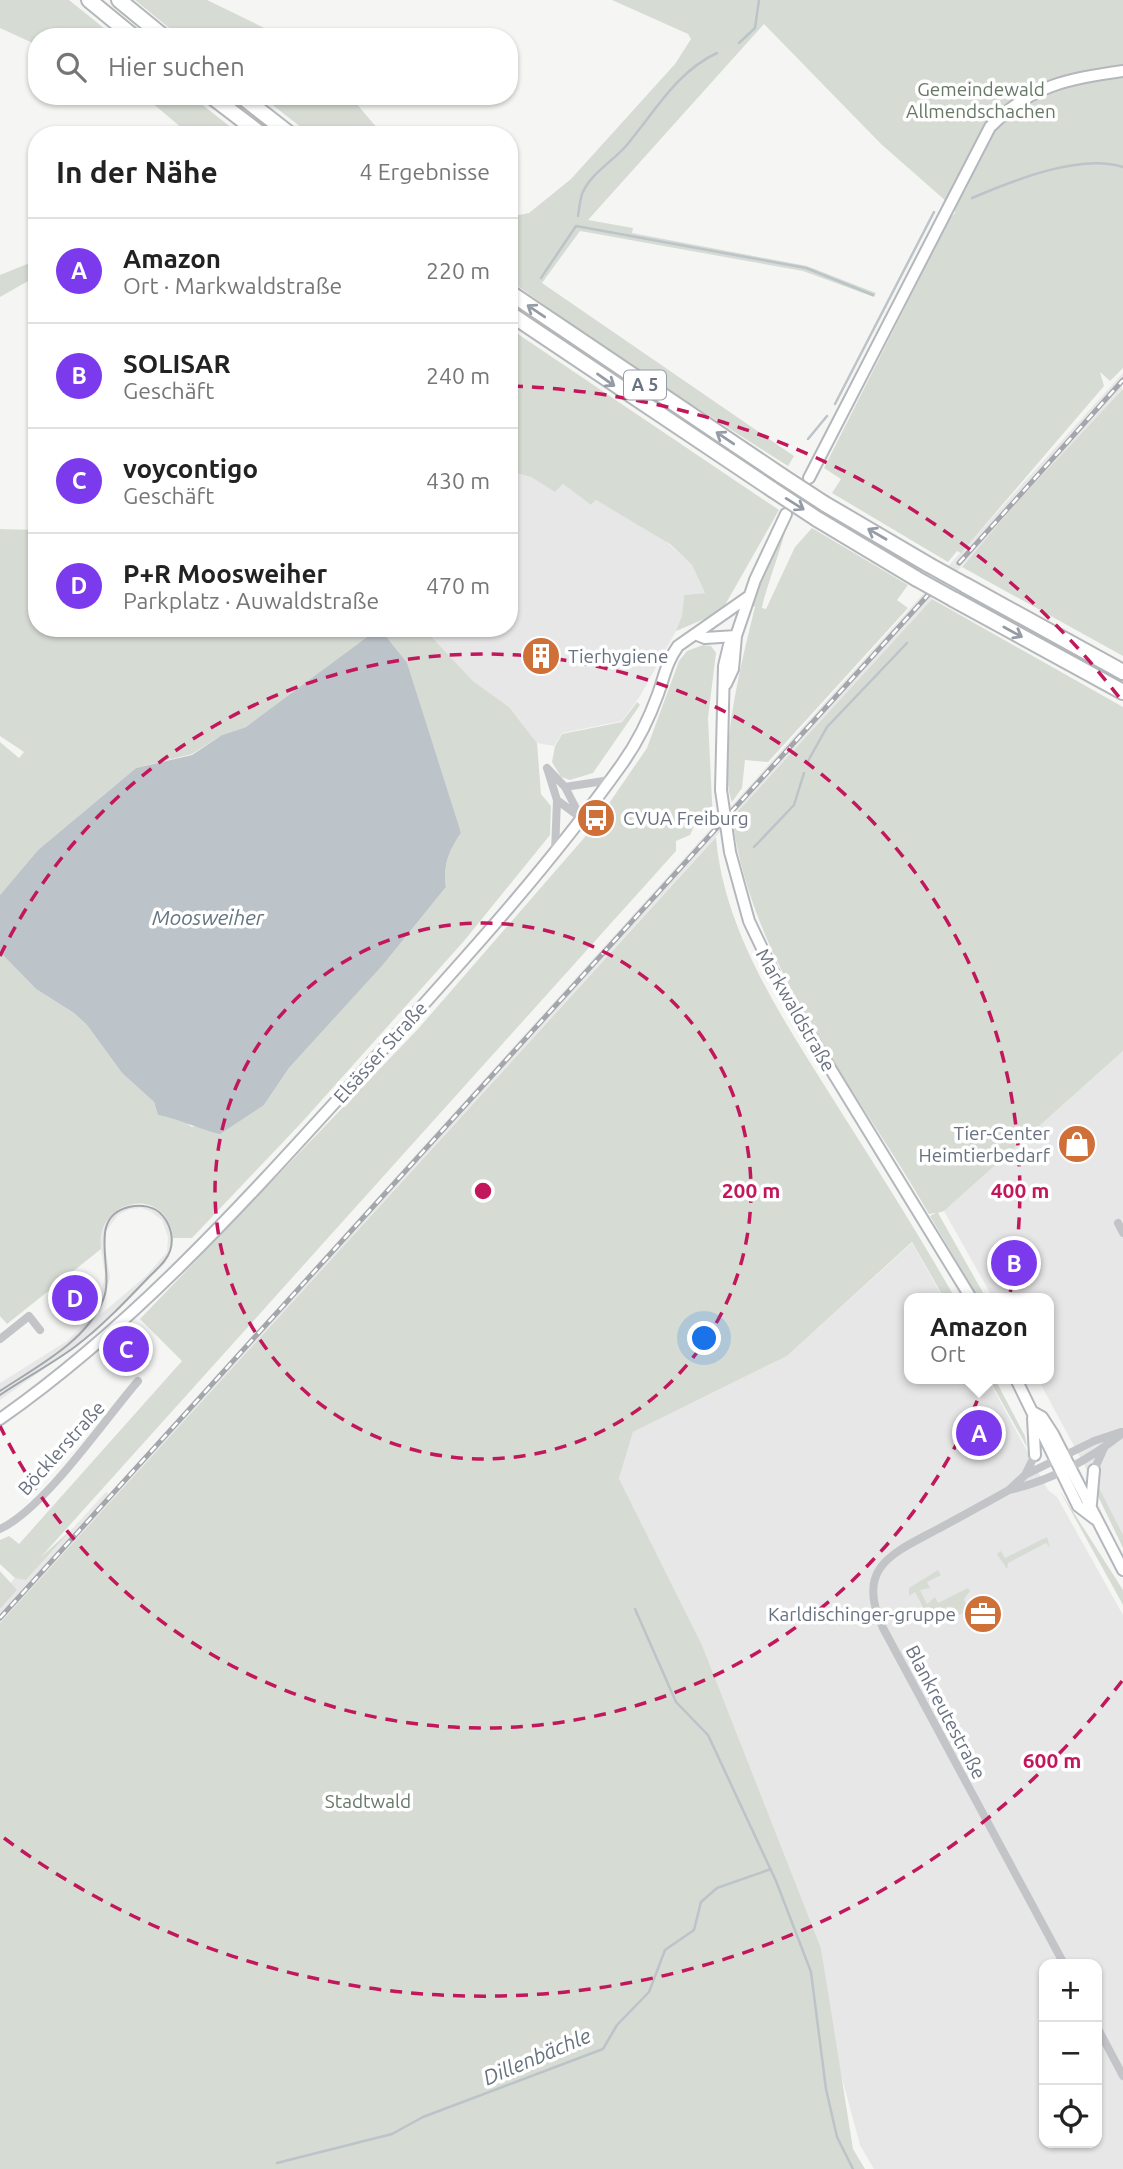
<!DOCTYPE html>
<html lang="de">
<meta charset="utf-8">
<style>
body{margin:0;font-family:Ubuntu,sans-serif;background:#f2f2f2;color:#222}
.controls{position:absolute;right:21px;bottom:21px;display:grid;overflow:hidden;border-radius:14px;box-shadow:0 2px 5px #0004}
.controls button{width:63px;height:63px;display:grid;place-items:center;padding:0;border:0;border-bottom:2px solid #e0e0e0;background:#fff;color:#222;font:35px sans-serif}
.you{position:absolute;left:705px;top:1339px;width:24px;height:24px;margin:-18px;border:5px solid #fff;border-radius:50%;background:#1a73e8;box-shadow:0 0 0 10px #1a73e833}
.badge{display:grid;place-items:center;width:46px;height:46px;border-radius:50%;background:#7c3aed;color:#fff;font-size:23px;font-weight:700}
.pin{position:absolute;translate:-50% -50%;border:4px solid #fff;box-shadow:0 2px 7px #0006}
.popup{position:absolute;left:904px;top:1293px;width:150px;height:91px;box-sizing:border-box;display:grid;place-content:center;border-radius:14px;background:#fff;filter:drop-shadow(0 2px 5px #0005);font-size:23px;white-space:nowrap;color:#767676}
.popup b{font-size:26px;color:#222}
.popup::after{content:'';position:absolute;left:50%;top:100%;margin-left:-14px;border:14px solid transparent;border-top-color:#fff}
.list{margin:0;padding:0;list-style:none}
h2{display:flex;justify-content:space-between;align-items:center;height:91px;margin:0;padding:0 28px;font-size:30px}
h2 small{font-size:23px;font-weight:400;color:#767676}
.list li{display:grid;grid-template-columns:46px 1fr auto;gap:21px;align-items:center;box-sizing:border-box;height:105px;padding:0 28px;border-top:2px solid #e0e0e0}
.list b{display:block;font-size:26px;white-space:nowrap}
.list p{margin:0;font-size:23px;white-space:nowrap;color:#767676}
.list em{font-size:23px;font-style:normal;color:#767676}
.icon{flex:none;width:38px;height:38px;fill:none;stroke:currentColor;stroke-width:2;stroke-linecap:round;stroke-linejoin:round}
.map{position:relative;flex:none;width:1123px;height:2169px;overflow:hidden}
.search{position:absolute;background:#fff;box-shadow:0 2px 5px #0004;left:28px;top:28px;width:490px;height:77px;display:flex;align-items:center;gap:18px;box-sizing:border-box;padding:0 24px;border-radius:28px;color:#767676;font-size:26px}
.panel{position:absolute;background:#fff;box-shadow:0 2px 5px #0004;left:28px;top:126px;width:490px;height:511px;border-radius:28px}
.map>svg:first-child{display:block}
.built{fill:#e6e7e6;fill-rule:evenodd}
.green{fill:#d6dcd4}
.water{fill:#bcc3c9}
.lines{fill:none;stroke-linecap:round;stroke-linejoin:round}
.stream{stroke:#bcc3c9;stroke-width:2.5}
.secondary-casing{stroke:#b4b7bc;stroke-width:14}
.highway-casing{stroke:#b4b7ba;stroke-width:18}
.street{stroke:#c2c4c7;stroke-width:8}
.secondary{stroke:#fff;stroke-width:10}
.highway{stroke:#fff;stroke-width:14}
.tram{stroke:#a3a7ac;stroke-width:2}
.rail-casing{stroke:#a3a7ac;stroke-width:5}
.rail{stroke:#fff;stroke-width:2.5;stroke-dasharray:8;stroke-linecap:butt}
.secondary-bridge-casing{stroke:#b4b7bc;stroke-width:14;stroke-linecap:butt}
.highway-bridge-casing{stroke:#b4b7ba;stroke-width:18;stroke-linecap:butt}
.secondary-bridge{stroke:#fff;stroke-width:10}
.highway-bridge{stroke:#fff;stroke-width:14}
.oneway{stroke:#959ca6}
.ring{fill:none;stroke:#c2185b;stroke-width:3.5;stroke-dasharray:12 9}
.labels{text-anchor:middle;stroke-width:7;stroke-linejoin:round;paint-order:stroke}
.shield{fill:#fff;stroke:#959ca6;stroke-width:2}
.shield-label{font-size:18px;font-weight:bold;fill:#687280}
.park-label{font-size:19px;fill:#677866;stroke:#fff}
.poi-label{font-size:19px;fill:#687280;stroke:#fff;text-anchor:start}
.street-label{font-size:19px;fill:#687280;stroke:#fff}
.water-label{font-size:21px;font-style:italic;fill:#64737d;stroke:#fff}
.centre{fill:#c2185b;stroke:#fff;stroke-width:3.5}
.ring-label{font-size:21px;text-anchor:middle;font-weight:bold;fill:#c2185b;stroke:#fff;stroke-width:7;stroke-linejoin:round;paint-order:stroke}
</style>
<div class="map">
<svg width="1123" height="2169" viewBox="0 0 1123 2169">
<rect width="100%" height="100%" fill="#f5f6f3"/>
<path class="built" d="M1123 373 1122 390 0 1623V1609L17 1590 10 1584 16 1576 26 1580 106 1492 109 1494Z
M509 471 531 477 555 492 563 484 591 505 596 500 660 536 692 565 705 593 684 595 682 615 676 631 640 696 622 721 562 733 554 746 537 743 509 707 473 681 427 632 419 628H509Z
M1123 1051V1537L1038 1379H1049V1298H993L944 1211Z
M129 1204 157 1208 169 1221 173 1238 166 1262 96 1332 0 1400V1383L67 1341 92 1316 101 1297 105 1274 100 1244 102 1232 109 1217ZM141 1208 150 1211 162 1220 168 1237 167 1252 146 1276 100 1315 110 1277 105 1247 106 1231 118 1215 130 1209Z
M912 1243 943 1298H909V1379H988L1048 1490 1057 1497 1123 1615V2169H874L860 2145 839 2067 821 1948 702 1645 619 1480 633 1432 787 1356ZM1044 1964H1097V2143H1044Z"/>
<path class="green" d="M0 0H69L115 37H37V45L0 28Z
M135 0H207L283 37H180Z
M612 0H1123V368L1110 381 1100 372 1104 386 961 553 957 551 948 562 832 493 841 479 824 468 950 218 955 213V209L881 144 764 24 588 220 633 228 632 233 807 266 876 293 874 297 803 271 580 231 542 283 794 456 788 466 630 365 509 280V217L529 213 571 179 675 64 691 39 688 34Z
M144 96H191L241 135H190Z
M261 96H350L383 135H311Z
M37 260V276L0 297V275Z
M509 328 779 510 725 605 714 615 676 631 682 615 684 595 705 593 692 565 670 544 596 500 591 505 563 484 555 492 531 477 509 471Z
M1123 389V656L962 567 1018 501Z
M785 528C787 533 764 593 762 608L766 609 795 547 812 528 908 585 897 600 908 608 768 762 745 760 742 788 732 802C716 761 744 651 755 607L753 606 766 566Z
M0 529 37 530V628H419L427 632 473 681 509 707 537 743 541 794 551 806 550 835 464 941 303 1121 192 1238H173C167 1184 95 1198 101 1249L7 1324 0 1316V952L36 989 74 1013 87 1025 122 1073 154 1102 158 1115 181 1119 192 1127 264 1105 289 1068 382 966 446 887C443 865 448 852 461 833L449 803 304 687 246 727 222 735 192 754 136 768 38 850 0 895V742L19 758 24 752 0 736Z
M932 599 1123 707V1051L944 1211 938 1213 986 1298H978L930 1216 936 1213 929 1214C857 1088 752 967 732 818Z
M703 645 711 646 716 653 708 718 713 821 706 826 695 824 690 835 676 841V851L41 1557 73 1528 26 1580 15 1578 0 1564V1540L9 1536 19 1544 182 1361 140 1319 418 1029 590 831 647 748 679 661 687 651Z
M637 702 640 705 593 773 570 780 561 777 552 762 555 746 562 734 622 722Z
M716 837C724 935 787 1025 838 1107 878 1170 918 1233 955 1298H944L912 1242 787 1356 633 1432 619 1479 702 1645 821 1948 853 2149 865 2169H0V1623Z
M989 1379H995L1025 1436 1027 1447Z
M1096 1482 1123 1535V1548L1096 1492Z
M1060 1491 1123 1590V1605Z
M1047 1537 1050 1548 1046 1543 1008 1563 1007 1569 997 1554 1001 1551 1005 1558Z
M938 1570 941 1575 927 1582 930 1588 920 1590 927 1604 935 1597 938 1603 968 1588 970 1591 964 1599 969 1611 948 1619 950 1606 920 1617 918 1614 923 1607 915 1592 909 1596V1588Z
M0 1571 17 1590 0 1609Z"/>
<path class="water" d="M374 632 384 634 407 663 461 833C448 852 443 865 446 887L382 966 289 1068 264 1105 220 1134C198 1129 180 1119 158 1115L154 1102 122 1073 87 1025 74 1013 36 989 0 952V895L38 850 136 768 192 755 222 735 246 727Z"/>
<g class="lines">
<path class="stream" d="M739 43 755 28 759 0
M972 198C1012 181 1080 153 1123 167
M578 216C579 209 580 201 582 194 591 173 612 162 626 146 655 112 676 72 717 53
M541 278 576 226 806 268 873 295
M835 404 934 212
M808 439 827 416
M808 761 827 727 907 643
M754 847 794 805 804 773
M635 1609 676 1702 708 1735 776 1881 811 1972 826 2089 837 2137 853 2169
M277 2163 392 2134 423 2117 603 2049 617 2025 649 1992 665 1950 694 1930 701 1902 717 1888 771 1869"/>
<defs>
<path id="secondary" d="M809 478 990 127C1031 85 1068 79 1123 71
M695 634 705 638 736 636
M726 684 733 669 736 636
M721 790 724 666 729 645 736 636 755 580 786 514
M730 852 749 921 781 988 971 1298
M1016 1379 1078 1506 1095 1519
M1033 1412 1042 1417 1053 1434 1123 1570
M1033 1418 1035 1455
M0 1419C136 1324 248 1198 359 1076 450 975 543 875 622 764 637 743 649 719 658 694 664 677 667 661 678 646L748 597
M1091 1504 1094 1470"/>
<path id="highway" d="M89 0 134 37
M119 0 164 37
M211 96 262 135
M241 96 291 135
M509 292 782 476
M509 313 773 490
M825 504 929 565
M817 519 917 579
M965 585 1123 672
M953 599 1123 692"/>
</defs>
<use href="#secondary" class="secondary-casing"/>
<use href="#highway" class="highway-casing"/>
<path class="street" d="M547 768 557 800 581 818
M547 768 565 787 581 818
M565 787 610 780
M555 852 557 800
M1118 1223 1123 1233
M0 1339 29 1316 40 1330
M1035 1455 1025 1475 1009 1490C986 1503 962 1516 938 1529 893 1553 854 1567 883 1628L1064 1964
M1094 1470 1104 1448
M1025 1475 1094 1441 1121 1432
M1009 1490C1051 1481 1090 1459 1123 1433
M0 1529C45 1508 104 1420 138 1381
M1097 2027 1123 2076"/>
<use href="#secondary" class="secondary"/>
<use href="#highway" class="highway"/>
<path class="tram" d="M0 1391C36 1367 86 1342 103 1300 116 1271 85 1217 129 1207 141 1204 155 1206 163 1216 171 1226 174 1239 170 1251 166 1263 154 1271 146 1280 124 1303 102 1326 76 1346 52 1364 25 1378 0 1395"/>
<defs>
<path id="rail" d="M959 563 1123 380
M0 1618 928 595"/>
</defs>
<use href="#rail" class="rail-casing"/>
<use href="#rail" class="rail"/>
<defs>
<path id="secondary-bridge" d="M721 790 730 852"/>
<path id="highway-bridge" d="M782 476 825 504
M773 490 817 519
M929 565 965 585
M917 579 953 599"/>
</defs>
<use href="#secondary-bridge" class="secondary-bridge-casing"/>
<use href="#highway-bridge" class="highway-bridge-casing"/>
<use href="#secondary-bridge" class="secondary-bridge"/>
<use href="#highway-bridge" class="highway-bridge"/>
</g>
<defs><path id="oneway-shaft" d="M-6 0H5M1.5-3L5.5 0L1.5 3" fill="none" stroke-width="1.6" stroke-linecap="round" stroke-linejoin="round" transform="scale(1.75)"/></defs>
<g class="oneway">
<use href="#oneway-shaft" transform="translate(536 311) rotate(-146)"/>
<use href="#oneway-shaft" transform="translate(606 380) rotate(35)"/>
<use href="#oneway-shaft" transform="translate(725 438) rotate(-146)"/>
<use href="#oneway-shaft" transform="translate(795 504) rotate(32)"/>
<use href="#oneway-shaft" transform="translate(877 534) rotate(-150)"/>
<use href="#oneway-shaft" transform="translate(1013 632) rotate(29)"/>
</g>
<g class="ring">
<circle cx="483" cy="1191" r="268"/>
<path d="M0 956A537 537 0 1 1 0 1426"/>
<path d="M1122 1681A805 805 0 0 1 4 1838M511 386A805 805 0 0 1 1122 701"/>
</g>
<defs>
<symbol id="building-disc" viewBox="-11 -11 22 22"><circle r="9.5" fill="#cf7039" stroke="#fff"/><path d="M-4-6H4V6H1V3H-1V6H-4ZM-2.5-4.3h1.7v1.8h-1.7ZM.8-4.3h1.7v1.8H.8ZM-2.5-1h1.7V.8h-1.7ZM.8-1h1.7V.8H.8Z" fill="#fff"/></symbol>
<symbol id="bus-disc" viewBox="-11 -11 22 22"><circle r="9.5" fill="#cf7039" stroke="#fff"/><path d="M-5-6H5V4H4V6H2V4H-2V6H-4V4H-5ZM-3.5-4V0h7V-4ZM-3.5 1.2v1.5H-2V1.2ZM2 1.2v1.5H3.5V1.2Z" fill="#fff"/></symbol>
<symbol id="shop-disc" viewBox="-11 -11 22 22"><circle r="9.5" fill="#cf7039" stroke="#fff"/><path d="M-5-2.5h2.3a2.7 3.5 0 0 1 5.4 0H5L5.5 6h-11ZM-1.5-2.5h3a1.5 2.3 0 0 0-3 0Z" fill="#fff"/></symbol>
<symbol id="office-disc" viewBox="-11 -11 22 22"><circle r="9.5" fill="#cf7039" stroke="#fff"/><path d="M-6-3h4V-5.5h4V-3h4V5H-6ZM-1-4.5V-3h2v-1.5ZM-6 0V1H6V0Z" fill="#fff"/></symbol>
</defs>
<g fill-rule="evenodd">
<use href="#building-disc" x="519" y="634" width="44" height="44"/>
<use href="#bus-disc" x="574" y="796" width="44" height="44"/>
<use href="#shop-disc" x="1055" y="1122" width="44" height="44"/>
<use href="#office-disc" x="961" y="1592" width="44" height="44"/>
</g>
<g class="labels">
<rect class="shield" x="624" y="370.5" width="42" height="29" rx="5"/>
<g class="shield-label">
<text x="645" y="391">A 5</text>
</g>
<g class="park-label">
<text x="981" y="96">Gemeindewald<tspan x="981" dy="22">Allmendschachen</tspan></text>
<text x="368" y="1808">Stadtwald</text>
</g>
<g class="poi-label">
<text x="568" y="663">Tierhygiene</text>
<text x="623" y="825">CVUA Freiburg</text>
<text x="1050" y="1140" text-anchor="end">Tier-Center<tspan x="1050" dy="22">Heimtierbedarf</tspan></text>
<text x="956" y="1621" text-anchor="end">Karldischinger-gruppe</text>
</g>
<g class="street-label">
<text transform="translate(796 1010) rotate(60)" y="7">Markwaldstraße</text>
<text transform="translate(380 1052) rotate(-48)" y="7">Elsässer Straße</text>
<text transform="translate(61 1448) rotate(-48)" y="7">Böcklerstraße</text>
<text transform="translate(946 1712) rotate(62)" y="7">Blankreutestraße</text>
</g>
<g class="water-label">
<text x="208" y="925">Moosweiher</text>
<text transform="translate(537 2057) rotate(-23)" y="7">Dillenbächle</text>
</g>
</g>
<circle cx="483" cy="1191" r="10" class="centre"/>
<g class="ring-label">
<text x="751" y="1198">200 m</text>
<text x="1020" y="1198">400 m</text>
<text x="1052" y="1768">600 m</text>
</g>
</svg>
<div class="controls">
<button>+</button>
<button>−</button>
<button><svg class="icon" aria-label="locate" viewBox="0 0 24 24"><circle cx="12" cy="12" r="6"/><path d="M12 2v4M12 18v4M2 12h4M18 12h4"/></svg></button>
</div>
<div class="you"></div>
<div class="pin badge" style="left:979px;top:1433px">A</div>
<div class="popup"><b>Amazon</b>Ort</div>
<div class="pin badge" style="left:1014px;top:1263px">B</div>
<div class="pin badge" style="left:126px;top:1349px">C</div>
<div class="pin badge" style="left:75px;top:1298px">D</div>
<div class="search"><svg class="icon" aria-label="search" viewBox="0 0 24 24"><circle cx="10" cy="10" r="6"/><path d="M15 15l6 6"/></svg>Hier suchen</div>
<section class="panel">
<h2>In der Nähe<small>4 Ergebnisse</small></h2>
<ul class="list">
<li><span class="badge">A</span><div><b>Amazon</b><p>Ort · Markwaldstraße</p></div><em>220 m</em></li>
<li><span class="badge">B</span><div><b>SOLISAR</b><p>Geschäft</p></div><em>240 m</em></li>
<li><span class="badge">C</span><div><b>voycontigo</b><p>Geschäft</p></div><em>430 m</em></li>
<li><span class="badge">D</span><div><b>P+R Moosweiher</b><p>Parkplatz · Auwaldstraße</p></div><em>470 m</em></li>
</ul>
</section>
</div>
